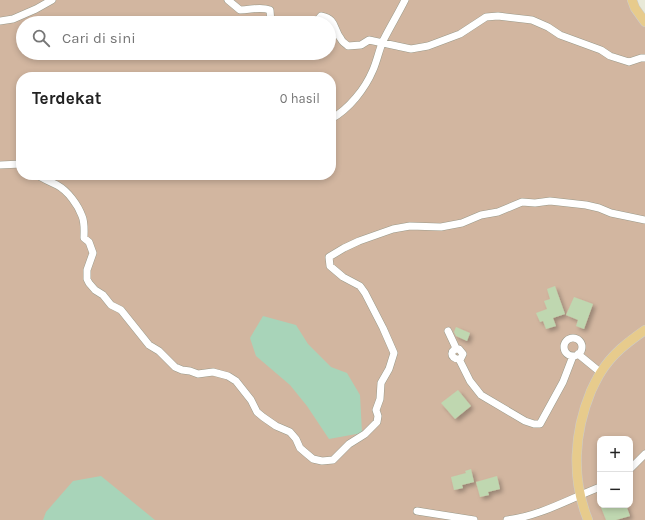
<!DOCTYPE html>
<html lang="id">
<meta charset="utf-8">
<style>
body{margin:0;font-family:Karla,sans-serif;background:#f2f2f2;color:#222}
.controls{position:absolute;right:12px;bottom:12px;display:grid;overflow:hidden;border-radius:8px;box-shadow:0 2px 6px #0003}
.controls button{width:36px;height:36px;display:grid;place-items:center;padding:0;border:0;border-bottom:1px solid #e0e0e0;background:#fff;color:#222;font:20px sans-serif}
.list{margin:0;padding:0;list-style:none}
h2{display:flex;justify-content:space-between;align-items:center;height:52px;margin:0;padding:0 16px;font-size:17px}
h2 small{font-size:13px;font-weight:400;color:#767676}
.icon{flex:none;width:22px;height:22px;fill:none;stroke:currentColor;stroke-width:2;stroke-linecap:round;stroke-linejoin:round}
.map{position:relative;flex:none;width:645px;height:520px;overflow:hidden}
.search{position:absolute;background:#fff;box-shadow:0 2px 6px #0003;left:16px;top:16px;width:320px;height:44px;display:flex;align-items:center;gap:10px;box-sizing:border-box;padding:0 14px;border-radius:22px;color:#767676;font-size:15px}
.panel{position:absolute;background:#fff;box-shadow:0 2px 6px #0003;left:16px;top:72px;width:320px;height:108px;border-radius:16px}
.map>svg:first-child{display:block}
.green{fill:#d2b6a0;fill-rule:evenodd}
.water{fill:#a8d4b9}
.building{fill:#bfd7b0;filter:url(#shadow)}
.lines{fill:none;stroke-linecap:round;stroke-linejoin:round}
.minor-casing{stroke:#9a9a8a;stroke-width:8}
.major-casing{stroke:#ccccca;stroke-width:10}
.minor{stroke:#fff;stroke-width:7}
.major{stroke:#e7cb8c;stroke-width:9}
</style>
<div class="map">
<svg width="645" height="520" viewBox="0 0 645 520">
<defs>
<filter id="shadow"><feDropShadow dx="3" dy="3" stdDeviation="2" flood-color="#0004"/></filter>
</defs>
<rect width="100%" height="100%" fill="#e8e9d8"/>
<path class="green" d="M0 0H632L645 22V520H0ZM23 23H329V53H23ZM21 77H331V175H21ZM600 439H630V505H600Z"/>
<path class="water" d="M263 316 296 325 308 344 331 367 347 373 360 395 362 433 329 439 307 406 290 385 256 356 250 338Z
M101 476 155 520H43L46 512 73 481Z"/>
<path class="building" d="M555 286 565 314 553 318 556 326 546 329 543 321 540 322 536 313 547 309 544 301 550 299 547 289Z
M574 297 593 304 584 329 576 326 578 320 566 315Z
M456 327 470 333 467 341 456 336 454 332Z
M458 390 471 406 455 419 441 403Z
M471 469 474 482 462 485 463 488 454 490 451 477 466 473 465 471Z
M497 476 500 489 488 492 489 495 480 497 476 482Z
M600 505H626L630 516 616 520H606Z"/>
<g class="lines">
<defs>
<path id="minor" d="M228 0 240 10C251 10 260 6 270 10L271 23
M0 21 13 19 36 9 52 0
M315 23 321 16C337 19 333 29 341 39 342 42 346 44 348 46L361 45 369 40 411 49 428 46 460 34 486 17 498 16 532 20 548 27 560 35 601 50 610 56 629 62 641 58H645
M264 53 269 55 284 53
M331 119C349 109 365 89 373 70 377 61 379 50 383 41 390 27 398 14 405 0
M0 165 21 164
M37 175C44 179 50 182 57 185 68 191 78 205 82 216 85 223 84 231 84 238L89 242 93 253 87 270V279L89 283 95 290 103 295 111 305 121 310 149 345 159 351 175 367 182 370 190 371 198 374 213 372 228 376 236 381 251 400 257 412 263 417 276 426 290 432 296 439 300 448 307 454 313 459 322 461 333 460 349 444 365 434 377 422 378 416 376 410 380 399 381 383 389 369 394 353 383 328 365 293 360 286 343 277 330 266 329 257 344 248 359 241 393 229 410 226 441 227 462 223 481 215 498 212 522 202 535 203 550 201 586 205 599 208 611 213 645 220
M448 331 456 348
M564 347a9 9 0 1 1 18 0a9 9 0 1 1-18 0Z
M578 354 600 372
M459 359 461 358 463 354 459 349C450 348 449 359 459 359L470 381 481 395 525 421 534 424H540L563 382 573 356
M630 469 645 454
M417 511 474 520
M507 520C540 516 569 499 600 487"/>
<path id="major" d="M632 0 635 8 645 22
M588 520C571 478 574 432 591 391 594 385 597 378 601 372 612 354 628 342 645 330"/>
</defs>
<use href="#minor" class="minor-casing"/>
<use href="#major" class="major-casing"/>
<use href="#minor" class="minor"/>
<use href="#major" class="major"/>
</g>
</svg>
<div class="controls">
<button>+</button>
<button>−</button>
</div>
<div class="search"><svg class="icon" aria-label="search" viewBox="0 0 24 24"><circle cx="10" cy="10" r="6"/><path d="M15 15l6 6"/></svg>Cari di sini</div>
<section class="panel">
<h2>Terdekat<small>0 hasil</small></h2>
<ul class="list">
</ul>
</section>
</div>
